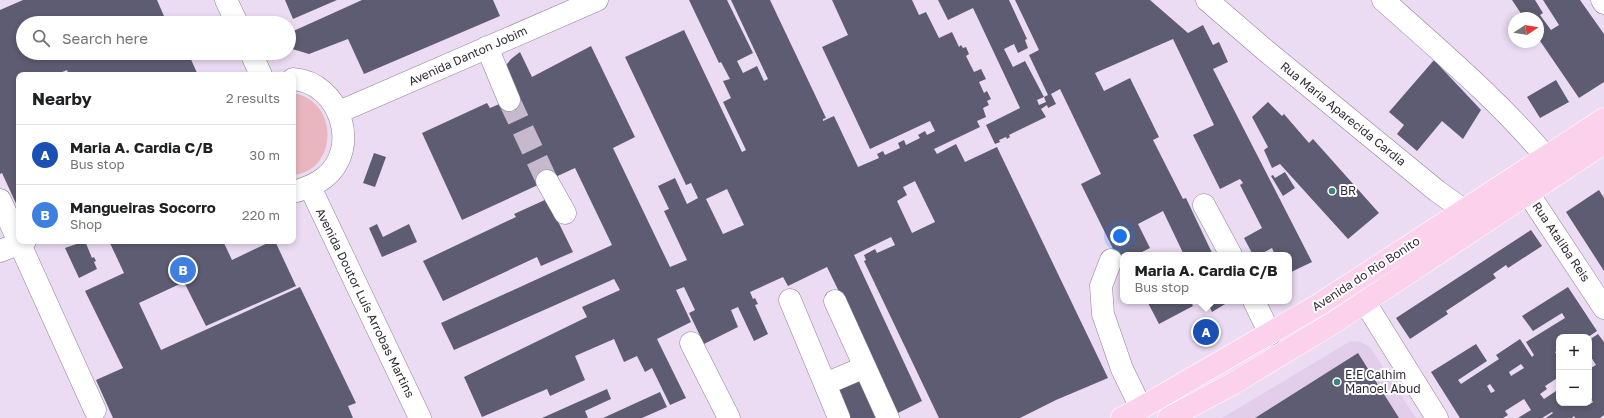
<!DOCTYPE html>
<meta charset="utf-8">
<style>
body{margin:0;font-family:"Golos Text",sans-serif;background:#f6f6f6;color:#202124}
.controls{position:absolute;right:12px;bottom:12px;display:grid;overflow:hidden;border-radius:8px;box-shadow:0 2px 6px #0003}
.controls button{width:36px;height:36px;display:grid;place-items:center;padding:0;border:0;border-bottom:1px solid #e0e0e0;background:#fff;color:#202124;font:20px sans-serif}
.compass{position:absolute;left:1508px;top:12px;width:36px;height:36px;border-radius:50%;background:#fff;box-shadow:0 2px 6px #0003;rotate:78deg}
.you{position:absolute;left:1120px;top:236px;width:14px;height:14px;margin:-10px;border:3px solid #fff;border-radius:50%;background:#1a73e8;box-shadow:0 0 0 6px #1a73e833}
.badge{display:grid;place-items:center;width:26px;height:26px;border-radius:50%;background:#3f847a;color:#fff;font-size:13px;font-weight:700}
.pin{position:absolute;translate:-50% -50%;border:2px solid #fff;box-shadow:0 1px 4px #0006}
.popup{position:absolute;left:1120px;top:252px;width:172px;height:52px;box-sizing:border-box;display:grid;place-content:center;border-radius:8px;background:#fff;filter:drop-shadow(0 1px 3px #0005);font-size:13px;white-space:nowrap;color:#757577}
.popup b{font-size:15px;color:#202124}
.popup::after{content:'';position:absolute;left:50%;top:100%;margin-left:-8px;border:8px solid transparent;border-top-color:#fff}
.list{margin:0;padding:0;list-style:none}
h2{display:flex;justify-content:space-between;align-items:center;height:52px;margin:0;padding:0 16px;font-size:17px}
h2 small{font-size:13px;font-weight:400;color:#757577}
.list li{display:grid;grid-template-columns:26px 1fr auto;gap:12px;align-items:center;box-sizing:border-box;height:60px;padding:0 16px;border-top:1px solid #e0e0e0}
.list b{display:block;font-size:15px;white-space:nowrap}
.list p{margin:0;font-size:13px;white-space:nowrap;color:#757577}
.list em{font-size:13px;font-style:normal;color:#757577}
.icon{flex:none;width:22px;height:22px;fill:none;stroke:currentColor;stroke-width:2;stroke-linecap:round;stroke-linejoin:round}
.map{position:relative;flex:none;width:1604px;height:418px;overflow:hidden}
.search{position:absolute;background:#fff;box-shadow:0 2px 6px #0003;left:16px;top:16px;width:280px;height:44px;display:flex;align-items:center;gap:10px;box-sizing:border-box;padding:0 14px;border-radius:22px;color:#757577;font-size:15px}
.panel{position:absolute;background:#fff;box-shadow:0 2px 6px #0003;left:16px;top:72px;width:280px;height:172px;border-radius:8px}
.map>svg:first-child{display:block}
.built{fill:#e2ceeb}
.green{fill:#e9b6bf}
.building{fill:#5e5c72;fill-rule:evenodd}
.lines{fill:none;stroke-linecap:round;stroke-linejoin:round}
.minor-tunnel{stroke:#c6b8cd;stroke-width:22;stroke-dasharray:22 11;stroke-linecap:butt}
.minor-casing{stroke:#8f8296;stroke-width:23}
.major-casing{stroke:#fff;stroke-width:23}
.minor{stroke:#fff;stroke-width:22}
.major{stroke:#fbd1ec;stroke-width:22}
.poi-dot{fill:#3f847a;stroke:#fff;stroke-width:1.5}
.labels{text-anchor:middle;stroke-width:4;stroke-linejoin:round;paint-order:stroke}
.street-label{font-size:12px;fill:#302a33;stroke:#fff}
.poi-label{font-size:12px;fill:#302a33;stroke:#fff;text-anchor:start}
</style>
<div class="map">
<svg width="1604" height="418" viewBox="0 0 1604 418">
<rect width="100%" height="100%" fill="#ebdcf3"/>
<path class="built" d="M1359 341 1370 347 1416 418H1222L1349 342Z"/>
<path class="green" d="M293 93C340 101 338 171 293 175Z"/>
<path class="building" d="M23 0H157L167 23H23V53H188L198 75H69L67 70 55 75H19V210L2 173 0 174V10Z
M285 0H337L293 19Z
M362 0H493L500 16 364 74 348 39 309 54 289 48V33Z
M689 0H727L753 53 737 61 743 73 757 66 764 81 768 79 731 0H770L826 118 823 119V121L834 116 858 167 879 158 877 154 883 151 885 155 900 148 898 143 904 140 906 145 920 138 918 135 925 131 927 135 935 131 930 121 870 149 822 47 848 35 832 0H912L919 15 926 12 939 38 952 32 959 47 961 45 963 48 966 47 969 54 966 56 974 72 981 69 986 79 979 82 984 93 987 91 991 99 987 101 989 105 983 108 986 117 977 121 980 127 934 149 937 154 956 144 965 162 997 147 1108 378 1056 400 1020 418H939L864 261 866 260 864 255 875 249 877 253 895 245 891 237 854 255 922 401 898 413 827 267 788 286 783 277 750 292 753 299 755 298 758 304 755 305 768 334 754 341 738 307 731 310 738 327 704 344 689 313 695 310 684 287 676 290 691 322 657 339 686 398 670 405 652 368 645 372 637 356 624 362 614 339 575 356 585 380 550 396 547 389 482 417 464 377 587 317 582 307 620 290 614 279 454 350 441 323 612 245 575 168 462 220 422 133 487 103 490 108 518 96 506 70 507 64 511 59 520 52 532 77 591 46 635 137 613 148 670 267 687 260 664 211 669 209 658 186 675 178 687 204 698 198 691 183 686 185 625 57 684 30 742 152 746 150 723 102 731 98 723 81 730 79 721 62 719 63ZM915 181 935 222 912 233 897 201 907 195 903 187ZM727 189 744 225 723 234 706 199Z
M938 0H1009L1027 39 1025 40 1028 48 1018 53 1014 44 1004 49 1013 67 1025 61 1044 97 1037 100 1039 105 1046 102 1044 97 1048 95 1029 55 1039 50 1015 0H1150L1188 33 1203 25 1213 45 1219 42 1228 62 1213 69 1312 262 1289 273V255H1275L1272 248 1259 255H1253L1244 238 1262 228 1240 185 1243 183 1240 179 1220 189 1193 135 1214 125 1173 39 1095 73 1104 91 1130 78 1159 137 1153 140 1183 199 1186 198 1213 255H1184L1163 211 1138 224 1150 248 1136 255H1123V262L1120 263 1081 184 1101 174 1060 89 1051 94 1056 104 1048 108 1047 105 1041 109 1046 117 1009 135 1010 137 1007 139 1006 137 999 140 1000 142 995 144 986 125 1020 108 973 8 948 20Z
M1512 0H1535L1543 13 1540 15 1551 30 1559 25 1543 0H1580L1604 34V82L1579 98 1538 38V18H1524Z
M190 17 192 23H176Z
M1434 60 1481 110 1463 139 1442 121 1417 151 1397 134 1404 125 1389 112Z
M1556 80 1569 102 1540 118 1527 97Z
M1268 102 1282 116 1284 114 1309 143 1313 139 1379 213 1348 239 1280 164 1272 168 1264 150 1268 147 1252 117Z
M374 153 386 157 375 187 363 183Z
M1285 172 1295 188 1283 196 1271 176 1273 175 1275 178Z
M1599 190 1604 198V271L1566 212Z
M547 199 573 252 541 266 537 257 443 301 423 261 516 217 514 214Z
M377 224 383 237 409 224 417 242 382 257 369 228Z
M1531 230 1542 246 1508 268 1506 265 1493 274 1496 278 1446 311 1448 314 1410 339 1396 318Z
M85 241 92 258 94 257 96 261 94 262 97 269 79 278 65 248Z
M109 241H223L232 260 272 241H275L296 286 206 326 184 282 139 303 161 350 300 287 356 403 348 406 353 418H113L96 380 123 368 85 291 124 273Z
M1568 287 1597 331 1588 337H1559V349L1555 352 1559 358V377L1545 386 1547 389 1540 394 1544 399 1559 389V403H1588L1589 405 1593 402 1589 396V369L1596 365 1591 357 1589 358V340L1598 334 1604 342V415L1600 418H1575L1574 416 1572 418H1546L1553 413 1552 412 1542 418H1518L1531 410 1524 399 1505 411 1508 415 1503 418H1460L1431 372 1476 344 1487 361 1458 380 1461 384 1499 359 1496 355 1520 339 1532 357 1534 355 1526 342 1565 318 1562 313 1533 331 1522 316ZM1521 364 1524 368 1511 376 1509 372ZM1490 384 1495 391 1491 393 1487 386Z
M1147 301H1191L1193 306 1159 324Z
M1207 301H1230L1212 312Z
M1358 353 1399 418H1255Z
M861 376 879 418H850L836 387Z
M607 389 611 399 585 411 588 418H542Z
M660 392 667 407 642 418H603Z"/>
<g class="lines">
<path class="minor-tunnel" d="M509 100 547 181"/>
<defs>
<path id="minor" d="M226 0 237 23
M1207 0 1265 50 1437 191 1465 211 1476 222
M1383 0C1444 54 1507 108 1558 171
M1602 0 1604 3
M487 47 509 100
M251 53 261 75
M293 79C340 82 362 149 324 178 314 186 304 189 293 192
M339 112 597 0
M1518 178 1604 308
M547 181 565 213
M310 187 420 418
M0 200 95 410
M1204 205 1231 255
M0 251 25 241
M1111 260 1101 286 1103 314 1122 369 1141 408
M1353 283 1437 418
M790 300 825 384
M835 301 888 418
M1254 301 1270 334
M691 343 729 418
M839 418 825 384 865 367"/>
<path id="major" d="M1122 418 1141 408 1320 304 1604 119
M1169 418 1234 383 1333 323 1604 143"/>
</defs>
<use href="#minor" class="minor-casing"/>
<use href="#major" class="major-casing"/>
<use href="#minor" class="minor"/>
<use href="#major" class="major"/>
</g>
<g class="poi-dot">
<circle cx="1332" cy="191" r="4"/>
<circle cx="1337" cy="382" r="4"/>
</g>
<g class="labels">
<g class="street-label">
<text transform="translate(468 56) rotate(-24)" y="4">Avenida Danton Jobim</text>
<text transform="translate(1343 114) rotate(39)" y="4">Rua Maria Aparecida Cardia</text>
<text transform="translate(1561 242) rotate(56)" y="4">Rua Ataliba Reis</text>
<text transform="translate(1366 274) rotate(-33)" y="4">Avenida do Rio Bonito</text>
<text transform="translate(365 303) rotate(64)" y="4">Avenida Doutor Luís Arrobas Martins</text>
</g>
<g class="poi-label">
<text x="1340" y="195">BR</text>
<text x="1345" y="379">E.E Calhim<tspan x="1345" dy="14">Manoel Abud</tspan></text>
</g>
</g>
</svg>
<div class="controls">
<button>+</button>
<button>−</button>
</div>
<svg class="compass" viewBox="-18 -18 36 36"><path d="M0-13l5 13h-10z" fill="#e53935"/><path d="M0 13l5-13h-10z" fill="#757577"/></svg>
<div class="you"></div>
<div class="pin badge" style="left:1206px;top:332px;background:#1a4fb4">A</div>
<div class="popup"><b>Maria A. Cardia C/B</b>Bus stop</div>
<div class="pin badge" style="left:183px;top:270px;background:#3f7fe0">B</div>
<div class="search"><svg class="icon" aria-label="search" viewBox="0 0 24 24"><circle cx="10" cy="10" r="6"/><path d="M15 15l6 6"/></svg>Search here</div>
<section class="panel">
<h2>Nearby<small>2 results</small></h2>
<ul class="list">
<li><span class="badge" style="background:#1a4fb4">A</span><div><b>Maria A. Cardia C/B</b><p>Bus stop</p></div><em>30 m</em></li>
<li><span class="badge" style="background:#3f7fe0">B</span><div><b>Mangueiras Socorro</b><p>Shop</p></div><em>220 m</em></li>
</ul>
</section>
</div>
